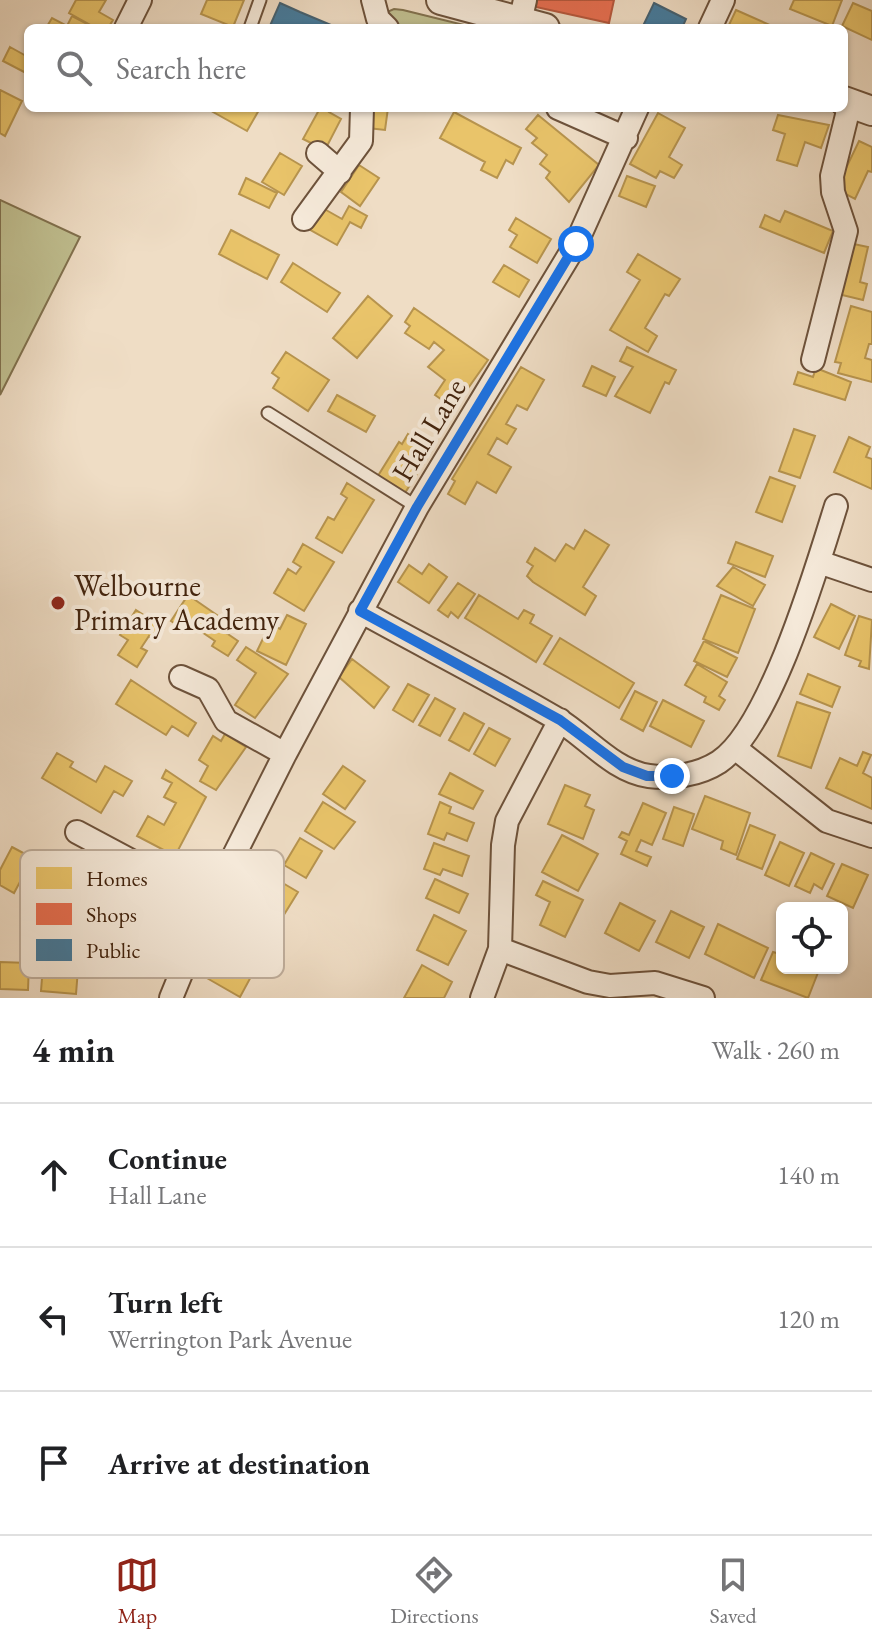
<!DOCTYPE html>
<meta charset="utf-8">
<style>
body{margin:0;font-family:"EB Garamond",serif;background:#f6f6f6;color:#202124}
.controls{position:absolute;right:24px;bottom:24px;display:grid;overflow:hidden;border-radius:12px;box-shadow:0 2px 6px #0004}
.controls button{width:72px;height:72px;display:grid;place-items:center;padding:0;border:0;border-bottom:2px solid #e0e0e0;background:#fff;color:#202124;font:40px sans-serif}
.stop{position:absolute;width:24px;height:24px;margin:-18px;border:6px solid #1a73e8;border-radius:50%;background:#fff}
.stop.end{background:#1a73e8;border-color:#fff;box-shadow:0 2px 8px #0008}
.list{margin:0;padding:0;list-style:none}
h2{display:flex;justify-content:space-between;align-items:center;height:104px;margin:0;padding:0 32px;font-size:34px}
h2 small{font-size:26px;font-weight:400;color:#757577}
.list li{display:grid;grid-template-columns:52px 1fr auto;gap:24px;align-items:center;box-sizing:border-box;height:144px;padding:0 32px;border-top:2px solid #e0e0e0}
.list b{display:block;font-size:30px;white-space:nowrap}
.list p{margin:0;font-size:26px;white-space:nowrap;color:#757577}
.list em{font-size:26px;font-style:normal;color:#757577}
.icon{flex:none;width:44px;height:44px;fill:none;stroke:currentColor;stroke-width:2;stroke-linecap:round;stroke-linejoin:round}
.map{position:relative;flex:none;width:872px;height:998px;overflow:hidden}
.search{position:absolute;background:#fff;box-shadow:0 2px 6px #0004;left:24px;right:24px;top:24px;height:88px;display:flex;align-items:center;gap:20px;box-sizing:border-box;padding:0 28px;border-radius:12px;color:#757577;font-size:30px}
.sheet{height:536px;background:#fff}
nav{display:flex;justify-content:space-around;align-items:center;box-sizing:border-box;height:112px;border-top:2px solid #e0e0e0;background:#fff;font-size:22px;color:#757577}
nav a{display:grid;justify-items:center;gap:4px}
nav .on{color:#8f2418}
.map>svg:first-child{display:block}
.green{fill:#c0bf90;stroke:#81714e;stroke-width:2}
.homes{fill:#e9c46a;stroke:#b7944e;stroke-width:2}
.shops{fill:#e76f51;stroke:#b6583d;stroke-width:2}
.public{fill:#457b9d;stroke:#446172;stroke-width:2}
.lines{fill:none;stroke-linecap:round;stroke-linejoin:round}
.service-casing{stroke:#6d523b;stroke-width:15}
.minor-casing{stroke:#6d523b;stroke-width:26}
.tertiary-casing{stroke:#6d523b;stroke-width:32}
.service{stroke:#f5e9d9;stroke-width:11}
.minor{stroke:#f5e9d9;stroke-width:22}
.tertiary{stroke:#f5e9d9;stroke-width:28}
.route{stroke:#1a73e8;stroke-width:10}
.poi-dot{fill:#8f2418;stroke:#f5e9d9;stroke-width:3}
.labels{text-anchor:middle;stroke-width:8;stroke-linejoin:round;paint-order:stroke}
.street-label{font-size:30px;fill:#42230d;stroke:#f5e9d9}
.poi-label{font-size:30px;fill:#42230d;stroke:#f5e9d9;text-anchor:start}
.key{fill:#f5e9d9;stroke:#bfae9c;stroke-width:2}
.key-label{font-size:22px;fill:#42230d}
</style>
<div class="map">
<svg width="872" height="998" viewBox="0 0 872 998">
<rect width="100%" height="100%" fill="#efddc5"/>
<filter id="stains"><feTurbulence type="fractalNoise" baseFrequency=".0025" numOctaves="4"/><feColorMatrix values="0 0 0 0 .2 0 0 0 0 .09 0 0 0 0 .02 0 0 0 .5 -.17"/></filter>
<radialGradient id="worn" r=".72"><stop offset=".6" stop-color="#630" stop-opacity="0"/><stop offset="1" stop-color="#630" stop-opacity=".3"/></radialGradient>
<path class="green" d="M394 9 403 10 476 28H403L391 23 387 12Z
M0 200 80 237 0 395Z"/>
<path class="homes" d="M76 0H106L99 12 113 20 108 28H96L69 13Z
M207 0H244L233 27 201 14Z
M794 0H842L832 26 790 9Z
M853 3 872 11V40L842 26Z
M736 10 772 26 771 28 728 27Z
M72 16 95 28H46L52 18 67 26Z
M10 47 28 57V74L3 61Z
M0 90 22 101 5 136 0 133Z
M206 108H254L259 110 247 131Z
M314 108H331L329 112 341 119 325 150 303 139 319 110Z
M370 108H388L385 130 368 128Z
M454 112 521 148 513 164 506 160 497 178 481 170 485 162 440 138Z
M658 113 685 128 669 157 682 165 674 178 660 171 656 178 630 164Z
M538 115 599 165 569 202 546 178 550 172 540 164 547 155 532 143 537 138 526 129Z
M778 115 829 125 821 148 805 142 797 166 777 160 785 134 773 130Z
M859 141 872 147V172L868 171 855 199 836 189Z
M280 153 302 166 284 195 262 182Z
M359 165 379 178 360 206 341 192Z
M627 176 655 186 646 207 619 196Z
M246 178 277 193 269 208 239 194Z
M319 206 342 219 349 206 367 216 361 228 350 222 337 245 307 228Z
M785 211 833 231 824 253 760 227 765 215 780 222Z
M516 218 551 239 537 263 510 247 517 235 509 230Z
M231 230 279 255 267 279 219 254Z
M849 243 868 247 860 282 867 284 863 300 838 294Z
M638 254 680 279 669 296 665 294 645 328 657 336 648 352 610 330 640 280 627 272Z
M293 263 340 293 327 312 281 282Z
M504 265 529 280 519 297 493 282Z
M368 296 392 316 357 358 333 338Z
M851 306 872 312V344H869L865 358 872 360V382L838 373 841 363 835 362Z
M414 308 488 360 454 408 435 395 445 380 428 367 444 350 434 342 429 349 405 333 410 326 405 322Z
M627 347 676 370 669 384 665 382 650 413 615 396 633 367 620 361Z
M286 352 329 380 308 411 273 388 279 378 272 373Z
M592 366 615 377 606 396 583 386Z
M521 367 544 380 527 410 517 405 506 424 516 429 507 444 497 438 488 454 511 467 496 493 477 482 465 504 448 494 455 481 452 479Z
M816 368 851 382 845 400 794 384 798 372 813 377Z
M337 395 375 416 366 432 328 411Z
M794 429 815 436 800 478 779 471Z
M408 434 432 450 403 496 376 479 399 442 402 444Z
M849 437 870 447 866 457 872 459V489L834 472Z
M770 477 795 486 782 522 756 512Z
M347 483 374 500 342 553 316 538 328 517 334 520 347 498 341 494Z
M585 530 609 545 583 587 596 596 585 615 533 582 527 576 533 566 527 562 535 548 555 561 566 544 574 549Z
M736 542 773 556 765 577 728 563Z
M303 544 334 562 304 611 274 593 288 569 296 574 301 567 293 562Z
M429 564 447 577 429 603 398 582 409 565 422 574Z
M733 567 765 585 753 606 717 586Z
M458 583 475 594 458 618 451 612 448 617 438 610Z
M188 595 227 622 222 630 238 641 228 656 212 646 215 641 190 624 186 631 171 621Z
M479 595 518 619 524 610 534 615 530 623 552 636 536 662 465 618Z
M721 595 755 609 738 653 703 639Z
M831 604 855 616 839 649 814 637Z
M136 610 164 628 156 641 149 636 141 648 147 651 137 667 118 655 128 640 120 635Z
M287 615 306 624 286 665 257 651 270 624 280 629Z
M859 616 872 620 869 669 859 666 861 661 845 655Z
M560 638 634 683 619 708 544 664Z
M704 641 737 658 727 677 694 661Z
M246 647 288 674 255 718 235 705 256 673 237 660Z
M352 659 389 687 374 708 339 677Z
M697 664 727 682 719 696 725 700 719 710 704 702 706 697 685 685Z
M808 674 840 687 832 707 800 694Z
M131 680 196 723 188 736 172 726 166 735 116 704Z
M408 684 429 695 413 722 393 710Z
M635 691 657 702 643 731 621 719Z
M435 698 455 709 440 736 419 725Z
M663 700 704 721 691 747 650 726Z
M797 702 830 713 811 768 778 756Z
M464 713 484 724 469 751 449 740Z
M489 728 510 739 495 766 474 754Z
M225 734 246 747 216 790 200 781 208 766 199 760 213 736 221 741Z
M863 752 871 755 863 773 872 778V809L826 788 840 758 857 766Z
M57 753 73 762 70 767 96 782 105 766 132 781 123 796 114 791 101 813 42 778Z
M343 766 365 781 345 809 323 794Z
M166 770 206 797 175 856 137 836 148 816 164 825 176 803 164 797 172 783 162 778Z
M450 773 483 791 473 809 439 794Z
M565 785 590 795 585 806 594 810 583 839 548 824Z
M705 796 750 813 736 855 721 849 723 841 692 829Z
M323 802 355 822 334 849 305 831Z
M440 802 451 807 449 813 474 823 467 841 447 833 444 840 428 834Z
M643 803 666 813 652 845 641 840 636 851 651 857 647 866 621 854 627 841 619 837 622 832 629 835Z
M674 807 694 814 683 846 663 839Z
M750 825 775 835 762 869 737 859Z
M562 835 598 854 578 891 542 872Z
M300 838 322 851 306 878 284 865Z
M780 842 804 853 789 886 765 875Z
M434 843 469 856 462 876 443 869 440 875 424 869Z
M12 847 70 878 60 898 22 878 14 893 0 885V870Z
M811 853 834 864 822 889 814 884 810 893 795 886Z
M842 864 868 875 853 908 827 896Z
M276 879 298 892 282 918 260 905Z
M435 879 468 894 459 913 426 898Z
M543 881 583 900 565 937 540 925 550 902 536 895Z
M620 903 655 921 639 951 605 933Z
M671 911 704 927 689 958 656 942Z
M434 915 466 931 448 965 417 950Z
M718 924 768 948 754 978 705 954Z
M782 949V968L819 970 808 998 761 980 773 952 780 954Z
M218 954 253 973 240 997 205 977Z
M0 962 29 963 28 990 0 989Z
M43 965 78 969 76 994 41 991Z
M422 965 452 982 444 998H404Z"/>
<path class="shops" d="M537 0H614L609 23 536 7Z"/>
<path class="public" d="M280 3 300 12 338 28H269Z
M654 3 686 19 682 28H642Z"/>
<g class="lines">
<defs>
<path id="service" d="M250 28 260 0
M268 413 417 507"/>
<path id="minor" d="M373 0 378 19 387 28
M520 22 525 0
M126 28 140 0
M710 28 723 0
M558 108 626 138
M318 153 340 172
M304 219 361 141 362 108
M813 360 846 231 833 192 832 176 850 103
M819 562 872 580
M360 611C425 647 492 681 557 719 586 736 613 771 649 776 671 779 699 775 719 762 770 728 817 567 836 506
M181 677 208 689 226 721 285 754
M735 748 827 821 872 836
M77 832 210 903
M500 949 588 982 610 986 655 983 703 998
M171 998 210 903 285 754 417 507 576 244 637 108
M482 998 500 949 503 845 507 821 560 720"/>
<path id="tertiary" d="M441 0 545 28
M844 101 872 111"/>
</defs>
<use href="#service" class="service-casing"/>
<use href="#minor" class="minor-casing"/>
<use href="#tertiary" class="tertiary-casing"/>
<use href="#service" class="service"/>
<use href="#minor" class="minor"/>
<use href="#tertiary" class="tertiary"/>
</g>
<g class="lines">
<path class="route" d="M576 244 417 507 360 611 560 720 623 767 647 776H672"/>
</g>
<circle class="poi-dot" cx="58" cy="603" r="8"/>
<g class="labels">
<g class="street-label">
<text transform="translate(429 430) rotate(-59)" y="10">Hall Lane</text>
</g>
<g class="poi-label">
<text x="74" y="596">Welbourne<tspan x="74" dy="34">Primary Academy</tspan></text>
</g>
</g>
<rect x="20" y="850" width="264" height="128" rx="12" class="key"/>
<rect x="36" y="867" width="36" height="22" fill="#e9c46a"/>
<rect x="36" y="903" width="36" height="22" fill="#e76f51"/>
<rect x="36" y="939" width="36" height="22" fill="#457b9d"/>
<g class="key-label">
<text x="86" y="886">Homes</text>
<text x="86" y="922">Shops</text>
<text x="86" y="958">Public</text>
</g>
<rect width="100%" height="100%" filter="url(#stains)"/>
<rect width="100%" height="100%" fill="url(#worn)"/>
</svg>
<div class="controls">
<button><svg class="icon" aria-label="locate" viewBox="0 0 24 24"><circle cx="12" cy="12" r="6"/><path d="M12 2v4M12 18v4M2 12h4M18 12h4"/></svg></button>
</div>
<div class="stop" style="left:576px;top:244px"></div>
<div class="stop end" style="left:672px;top:776px"></div>
<div class="search"><svg class="icon" aria-label="search" viewBox="0 0 24 24"><circle cx="10" cy="10" r="6"/><path d="M15 15l6 6"/></svg>Search here</div>
</div>
<section class="sheet">
<h2>4 min<small>Walk · 260 m</small></h2>
<ul class="list">
<li><svg class="icon" aria-label="ahead" viewBox="0 0 24 24"><path d="M12 20V5M6 11l6-6 6 6"/></svg><div><b>Continue</b><p>Hall Lane</p></div><em>140 m</em></li>
<li><svg class="icon" aria-label="left" viewBox="0 0 24 24"><path d="M17 20v-9H6M10 6l-5 5 5 5"/></svg><div><b>Turn left</b><p>Werrington Park Avenue</p></div><em>120 m</em></li>
<li><svg class="icon" aria-label="arrive" viewBox="0 0 24 24"><path d="M6 21V4h12l-3 4 3 4H6"/></svg><div><b>Arrive at destination</b></div></li>
</ul>
</section>
<nav>
<a class="on"><svg class="icon" aria-label="map" viewBox="0 0 24 24"><path d="M3 6l6-2 6 2 6-2v14l-6 2-6-2-6 2zM9 4v14M15 6v14"/></svg>Map</a>
<a><svg class="icon" aria-label="directions" viewBox="0 0 24 24"><path d="M12 3l9 9-9 9-9-9zM9 14v-3h6M13 9l2 2-2 2"/></svg>Directions</a>
<a><svg class="icon" aria-label="saved" viewBox="0 0 24 24"><path d="M7 4h10v16l-5-4-5 4z"/></svg>Saved</a>
</nav>
